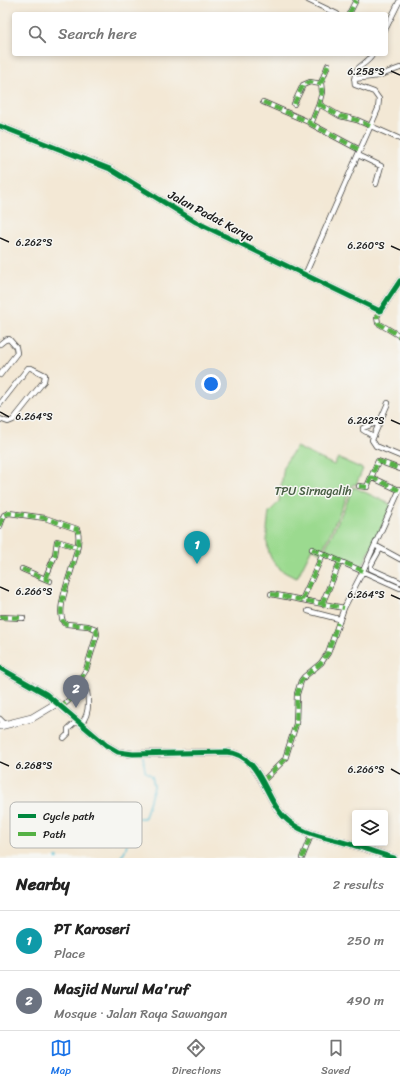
<!DOCTYPE html>
<meta charset="utf-8">
<style>
body{margin:0;font-family:Sriracha,sans-serif;background:#f2f2f2;color:#222}
.controls{position:absolute;right:12px;bottom:12px;display:grid;overflow:hidden;border-radius:4px;box-shadow:0 2px 6px #0003}
.controls button{width:36px;height:36px;display:grid;place-items:center;padding:0;border:0;border-bottom:1px solid #e0e0e0;background:#fff;color:#222;font:20px sans-serif}
.you{position:absolute;left:211px;top:384px;width:14px;height:14px;margin:-10px;border:3px solid #fff;border-radius:50%;background:#1a73e8;box-shadow:0 0 0 6px #1a73e833}
.badge{display:grid;place-items:center;width:26px;height:26px;border-radius:50%;background:#1a73e8;color:#fff;font-size:13px;font-weight:700}
.pin{position:absolute;translate:-50% -33px;filter:drop-shadow(0 1px 2px #0008)}
.pin::after{content:'';position:absolute;top:21px;width:14px;height:12px;background:inherit;clip-path:polygon(0 0,100% 0,50% 100%)}
.list{margin:0;padding:0;list-style:none}
h2{display:flex;justify-content:space-between;align-items:center;height:52px;margin:0;padding:0 16px;font-size:17px}
h2 small{font-size:13px;font-weight:400;color:#767676}
.list li{display:grid;grid-template-columns:26px 1fr auto;gap:12px;align-items:center;box-sizing:border-box;height:60px;padding:0 16px;border-top:1px solid #e0e0e0}
.list b{display:block;font-size:15px;white-space:nowrap}
.list p{margin:0;font-size:13px;white-space:nowrap;color:#767676}
.list em{font-size:13px;font-style:normal;color:#767676}
.icon{flex:none;width:22px;height:22px;fill:none;stroke:currentColor;stroke-width:2;stroke-linecap:round;stroke-linejoin:round}
.map{position:relative;flex:none;width:400px;height:858px;overflow:hidden}
.search{position:absolute;background:#fff;box-shadow:0 2px 6px #0003;left:12px;right:12px;top:12px;height:44px;display:flex;align-items:center;gap:10px;box-sizing:border-box;padding:0 14px;border-radius:4px;color:#767676;font-size:15px}
.sheet{height:172px;background:#fff}
nav{display:flex;justify-content:space-around;align-items:center;box-sizing:border-box;height:56px;border-top:1px solid #e0e0e0;background:#fff;font-size:11px;color:#767676}
nav a{display:grid;justify-items:center;gap:2px}
nav .on{color:#1a73e8}
.map>svg:first-child{display:block}
.green{fill:#9bda8f;stroke:#5c7b56}
.lines{fill:none;stroke-linecap:round;stroke-linejoin:round}
.stream{stroke:#57bed5;stroke-width:1.5}
.street-casing{stroke:#3c3b38;stroke-width:6}
.secondary-casing{stroke:#3c3b38;stroke-width:8}
.street{stroke:#fff;stroke-width:4.5}
.secondary{stroke:#fff;stroke-width:7}
.quiet{stroke:#55b145;stroke-width:4;stroke-dasharray:8 4;stroke-linecap:butt}
.cycleway-casing{stroke:#f6f6f2;stroke-width:8}
.cycleway{stroke:#00873e;stroke-width:5}
.ticks{fill:none;stroke:#1c1c1c;stroke-width:1.5}
.labels{text-anchor:middle;stroke-width:3;stroke-linejoin:round;paint-order:stroke}
.street-label{font-size:12px;fill:#1c1c1c;stroke:#f6f6f2}
.park-label{font-size:12px;fill:#485e44;stroke:#f6f6f2}
.key{fill:#f6f6f2;stroke:#b5b5b2;stroke-width:1}
.key-label{font-size:11px;fill:#1c1c1c}
.ticks-label{font-size:10px;text-anchor:middle;fill:#1c1c1c;stroke:#f6f6f2;stroke-width:3;stroke-linejoin:round;paint-order:stroke}
</style>
<div class="map">
<svg width="400" height="858" viewBox="0 0 400 858">
<rect width="100%" height="100%" fill="#f6f6f2"/>
<filter id="ink" filterUnits="userSpaceOnUse"><feTurbulence type="fractalNoise" baseFrequency=".025" numOctaves="2"/><feDisplacementMap in="SourceGraphic" scale="8" xChannelSelector="R" yChannelSelector="G"/><feConvolveMatrix kernelMatrix="1 2 1 2 8 2 1 2 1" color-interpolation-filters="sRGB"/></filter>
<filter id="wash" filterUnits="userSpaceOnUse"><feTurbulence type="fractalNoise" baseFrequency=".012" numOctaves="4" result="noise"/><feDisplacementMap in="SourceGraphic" scale="16" xChannelSelector="R" yChannelSelector="G"/><feGaussianBlur stdDeviation="0.9" result="paint"/><feColorMatrix in="noise" values="0 0 0 0 0 0 0 0 0 0 0 0 0 0 0 0 0 1.4 0 .05"/><feComposite in="paint" operator="in"/></filter>
<g filter="url(#wash)">
<rect width="100%" height="100%" fill="#f3e8d5"/>
<path class="green" d="M296 447 334 465 338 458 363 469 356 485 353 484 321 553 312 548 297 578C263 566 265 543 269 512L279 502 284 465Z
M354 487 392 505 362 567 325 549Z"/>
<g class="lines">
<path class="stream" d="M56 858H58
M120 858C126 850 128 845 127 835L123 830 125 819 134 818H143L145 817 154 786 152 776 145 771 143 756"/>
</g>
</g>
<g filter="url(#ink)">
<g class="lines">
<defs>
<path id="street" d="M308 0 337 14
M349 14 356 0
M386 28 400 0
M328 65 321 83 322 92 319 104 311 124 360 150
M354 79 378 76 400 68
M263 102 311 123
M294 104 303 85 310 82 321 84
M319 104 340 116 357 120 400 139
M358 155 381 166 376 184
M305 275 378 109 379 99 374 92 355 85C352 63 364 69 373 54
M380 311 377 317 378 323 400 336
M0 344 5 340 9 339 16 347 17 353 0 375
M388 403 372 440 376 446 400 456
M0 404 28 368H31L45 375 44 381 13 420 8 422 0 419
M373 436 363 430V428L379 422
M371 477 399 490
M359 486 367 487 378 461 400 469
M0 526 4 515 9 513 45 518 77 529 78 532C83 554 52 605 64 623L67 624 88 626 96 629 97 634 86 670 79 681 76 694 61 707
M378 547 400 559
M312 549 400 588
M380 549 371 565V569L400 582
M22 569 50 581
M45 579 55 555 57 541 77 547
M271 594 344 608
M302 600 323 554
M322 604 340 562
M308 611 339 619
M0 617 23 618
M0 719 5 724
M81 724C89 715 89 703 87 692
M64 738 68 734V729L77 721
M263 781 285 759 296 724 297 694 301 681 304 677 321 663 328 653 344 608 363 571 400 489
M302 858 311 835"/>
<path id="secondary" d="M0 126 110 169 196 222 380 311 400 281
M0 668 46 694 106 745 118 752 133 754 226 752C260 754 264 796 283 816 302 836 328 837 353 845 367 849 380 854 394 858
M0 726 32 718 57 703"/>
</defs>
<use href="#street" class="street-casing"/>
<use href="#secondary" class="secondary-casing"/>
<use href="#street" class="street"/>
<use href="#secondary" class="secondary"/>
<path class="quiet" d="M349 14 356 0
M328 65 321 83 322 92 319 104 311 124 360 150
M263 102 311 123
M294 104 303 85 310 82 321 84
M319 104 340 116 357 120 370 126
M380 311 377 317 378 323 400 336
M371 477 399 490
M359 486 367 487 378 461 400 469
M0 526 4 515 9 513 45 518 77 529 78 532C83 554 52 605 64 623L67 624 88 626 96 629 97 634 86 670 79 681 76 694 61 707
M312 549 363 571
M22 569 50 581
M45 579 55 555 57 541 77 547
M271 594 344 608
M302 600 323 554
M322 604 340 562
M0 617 23 618
M263 781 285 759 296 724 297 694 301 681 304 677 321 663 328 653 338 623
M302 858 311 835"/>
<defs>
<path id="cycleway" d="M0 126 110 169 196 222 380 311 400 281
M0 668 46 694 106 745 118 752 133 754 226 752C260 754 264 796 283 816 302 836 328 837 353 845 367 849 380 854 394 858"/>
</defs>
<use href="#cycleway" class="cycleway-casing"/>
<use href="#cycleway" class="cycleway"/>
</g>
</g>
<path class="ticks" d="M391 71 400 75M0 238 9 242M391 246 400 250M0 412 9 417M391 420 400 424M0 587 9 591M391 595 400 599M0 762 9 766M391 769 400 774"/>
<g class="labels">
<g class="street-label">
<text transform="translate(211 216) rotate(28)" y="4">Jalan Padat Karya</text>
</g>
<g class="park-label">
<text x="313" y="495">TPU Sirnagalih</text>
</g>
</g>
<rect x="10" y="802" width="132" height="46" rx="6" class="key"/>
<rect x="18" y="814" width="18" height="4" fill="#00873e"/>
<rect x="18" y="832" width="18" height="4" fill="#55b145"/>
<g class="key-label">
<text x="43" y="820">Cycle path</text>
<text x="43" y="838">Path</text>
</g>
<g class="ticks-label">
<text x="366" y="75">6.258°S</text>
<text x="34" y="246">6.262°S</text>
<text x="366" y="249">6.260°S</text>
<text x="34" y="420">6.264°S</text>
<text x="366" y="424">6.262°S</text>
<text x="34" y="595">6.266°S</text>
<text x="366" y="598">6.264°S</text>
<text x="34" y="769">6.268°S</text>
<text x="366" y="773">6.266°S</text>
</g>
</svg>
<div class="controls">
<button><svg class="icon" aria-label="layers" viewBox="0 0 24 24"><path d="M12 4l9 5-9 5-9-5zM3 14l9 5 9-5"/></svg></button>
</div>
<div class="you"></div>
<div class="pin badge" style="left:197px;top:564px;background:#0f9aa8">1</div>
<div class="pin badge" style="left:76px;top:708px;background:#6b7280">2</div>
<div class="search"><svg class="icon" aria-label="search" viewBox="0 0 24 24"><circle cx="10" cy="10" r="6"/><path d="M15 15l6 6"/></svg>Search here</div>
</div>
<section class="sheet">
<h2>Nearby<small>2 results</small></h2>
<ul class="list">
<li><span class="badge" style="background:#0f9aa8">1</span><div><b>PT Karoseri</b><p>Place</p></div><em>250 m</em></li>
<li><span class="badge" style="background:#6b7280">2</span><div><b>Masjid Nurul Ma'ruf</b><p>Mosque · Jalan Raya Sawangan</p></div><em>490 m</em></li>
</ul>
</section>
<nav>
<a class="on"><svg class="icon" aria-label="map" viewBox="0 0 24 24"><path d="M3 6l6-2 6 2 6-2v14l-6 2-6-2-6 2zM9 4v14M15 6v14"/></svg>Map</a>
<a><svg class="icon" aria-label="directions" viewBox="0 0 24 24"><path d="M12 3l9 9-9 9-9-9zM9 14v-3h6M13 9l2 2-2 2"/></svg>Directions</a>
<a><svg class="icon" aria-label="saved" viewBox="0 0 24 24"><path d="M7 4h10v16l-5-4-5 4z"/></svg>Saved</a>
</nav>
